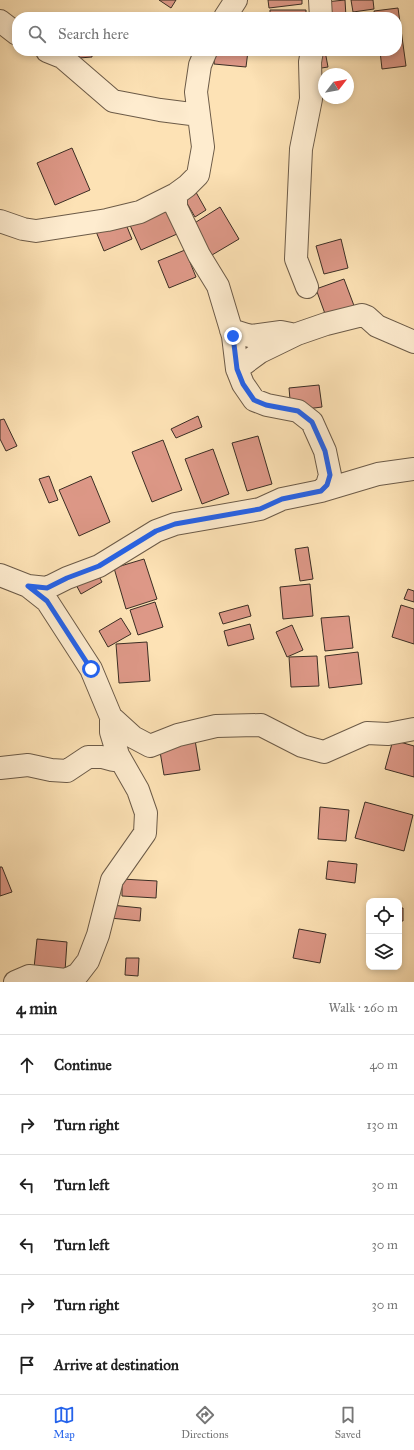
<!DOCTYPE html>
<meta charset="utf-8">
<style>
body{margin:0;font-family:"IM FELL Great Primer",serif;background:#f2f2f2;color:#222}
.controls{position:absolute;right:12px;bottom:12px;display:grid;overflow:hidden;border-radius:8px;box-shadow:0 2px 6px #0003}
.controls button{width:36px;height:36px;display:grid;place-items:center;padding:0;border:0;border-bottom:1px solid #e0e0e0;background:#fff;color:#222;font:20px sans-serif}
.compass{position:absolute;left:318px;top:68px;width:36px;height:36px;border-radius:50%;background:#fff;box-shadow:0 2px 6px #0003;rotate:59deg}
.stop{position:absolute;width:12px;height:12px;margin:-9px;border:3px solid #2563eb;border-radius:50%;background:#fff}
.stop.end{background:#2563eb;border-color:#fff;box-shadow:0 1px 4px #0008}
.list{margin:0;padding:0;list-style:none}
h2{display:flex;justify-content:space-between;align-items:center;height:52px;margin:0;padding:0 16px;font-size:17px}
h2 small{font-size:13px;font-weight:400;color:#767676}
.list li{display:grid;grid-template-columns:26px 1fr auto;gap:12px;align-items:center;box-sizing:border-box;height:60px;padding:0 16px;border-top:1px solid #e0e0e0}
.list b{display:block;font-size:15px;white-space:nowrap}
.list em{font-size:13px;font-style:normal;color:#767676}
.icon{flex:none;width:22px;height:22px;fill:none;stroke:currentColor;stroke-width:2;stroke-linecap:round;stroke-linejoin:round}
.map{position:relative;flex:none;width:414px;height:982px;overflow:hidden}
.search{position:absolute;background:#fff;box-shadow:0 2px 6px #0003;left:12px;right:12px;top:12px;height:44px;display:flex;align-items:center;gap:10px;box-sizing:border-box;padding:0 14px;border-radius:16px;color:#767676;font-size:15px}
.sheet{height:412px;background:#fff}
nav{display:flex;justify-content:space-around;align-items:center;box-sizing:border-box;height:56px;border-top:1px solid #e0e0e0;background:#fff;font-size:11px;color:#767676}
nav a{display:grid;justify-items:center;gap:2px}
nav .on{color:#2563eb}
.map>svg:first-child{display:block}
.building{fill:#dd9887;stroke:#3b2e24}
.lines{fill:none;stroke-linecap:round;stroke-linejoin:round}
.minor-casing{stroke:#6c5b48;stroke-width:24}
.minor{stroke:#feeccf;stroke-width:22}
.route{stroke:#2563eb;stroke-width:5}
</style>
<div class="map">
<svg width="414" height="982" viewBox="0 0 414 982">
<rect width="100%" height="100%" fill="#fde2b5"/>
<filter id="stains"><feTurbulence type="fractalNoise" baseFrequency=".005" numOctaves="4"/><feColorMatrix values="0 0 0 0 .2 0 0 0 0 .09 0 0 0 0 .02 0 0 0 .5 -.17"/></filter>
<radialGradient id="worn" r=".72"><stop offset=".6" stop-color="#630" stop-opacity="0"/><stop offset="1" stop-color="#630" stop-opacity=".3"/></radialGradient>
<path class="building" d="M159 0H176L171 8Z
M268 0H302V4L269 8Z
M345 0 346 17H326L325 2Z
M351 0H373L374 9 353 12Z
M398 8 406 66 382 69 380 51H397V17H375L374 11Z
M270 10H306V17H270Z
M78 51H92V57L79 58Z
M215 51H248L246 67 214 64Z
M306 51H325L328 67 309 70Z
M329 51H351V53L329 54Z
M72 148 90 190 55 205 37 163Z
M193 187 206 210 195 217 181 193Z
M220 207 239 239 212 255 193 224Z
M166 208 177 234 141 250 129 223Z
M123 217 132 239 104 251 95 229Z
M341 239 348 268 324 274 316 246Z
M185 250 196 277 169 288 158 261Z
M344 279 356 311 328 322 316 289Z
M319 385 322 407 291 411 289 388Z
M198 416 202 427 176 438 171 429Z
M4 419 17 446 6 451 0 439V420Z
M258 436 272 484 247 491 232 443Z
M163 440 182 490 152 502 132 452Z
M213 449 229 494 202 504 185 459Z
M49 476 58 500 49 503 39 479Z
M91 476 110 522 79 536 59 490Z
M308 547 313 579 300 581 295 549Z
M144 559 157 599 126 609 114 568Z
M95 569 102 582 81 594 74 581Z
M310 584 313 616 283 619 280 587Z
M408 589 414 591V602L404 599Z
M155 602 163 627 138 635 130 610Z
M248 605 251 616 223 624 219 613Z
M401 605 414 609V644L392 637Z
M349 616 353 648 325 651 321 618Z
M121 618 131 634 108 647 99 631Z
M250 624 254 639 228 646 224 631Z
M292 625 303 650 287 657 276 632Z
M147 642 150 681 119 683 116 644Z
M358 652 362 684 329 688 325 656Z
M317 656 319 686 291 687 289 657Z
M193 728 200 770 164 775 157 734Z
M393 740 414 746V777L385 769Z
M365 802 413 815 404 851 355 838Z
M320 807 349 810 346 841 318 839Z
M328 861 357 864 355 883 326 879Z
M0 867H2L12 892 0 896Z
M122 879 157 881 156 898 122 896Z
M111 905 141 908 140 921 110 918Z
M399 908H403V921H399Z
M299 929 326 934 320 963 293 958Z
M37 939 67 942 65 971 34 968Z
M126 958H139L138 976 125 975Z"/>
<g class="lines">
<defs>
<path id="minor" d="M320 0 321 17
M225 17 236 0
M0 21 17 34
M47 51 62 57 113 101 160 110 199 115
M176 194V207L199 255 218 286 233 336 237 369 243 384 254 400 267 405 298 411 312 422 325 451 330 475 327 485 321 491
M0 221 23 229 36 231 107 220 140 212 176 194 187 186 198 175 203 147 196 92 200 65 206 51
M307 287 296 259 301 149 311 99 310 62 312 51
M231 330 250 336 281 332 291 334
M237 369 260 352 297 334 326 324 362 315 367 317 377 326 414 342
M0 575 28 586 47 601 91 669 111 717V732L118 755 138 790 146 813 145 833 112 880 98 935 88 961 78 974 66 980 29 976 15 982
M28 586 47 588 67 578 99 566 156 531 175 524 260 509 282 499 321 491 378 474 414 469
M111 717 133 737 150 746 178 735 216 726 261 725 302 746 324 752 367 733 388 734 414 729
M0 768 28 765 51 770 67 771 88 757H102L113 760 118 755"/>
</defs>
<use href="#minor" class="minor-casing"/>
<use href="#minor" class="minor"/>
</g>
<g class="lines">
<path class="route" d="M91 669 47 601 28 586 47 588 67 578 99 566 156 531 175 524 260 509 282 499 321 491 327 485 330 475 325 451 312 422 298 411 266 405 254 400 243 384 237 369 233 336"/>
</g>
<rect width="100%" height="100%" filter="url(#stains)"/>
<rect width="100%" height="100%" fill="url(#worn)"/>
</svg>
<div class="controls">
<button><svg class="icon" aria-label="locate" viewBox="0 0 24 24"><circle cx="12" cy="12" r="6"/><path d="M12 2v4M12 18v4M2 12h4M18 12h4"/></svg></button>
<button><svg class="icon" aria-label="layers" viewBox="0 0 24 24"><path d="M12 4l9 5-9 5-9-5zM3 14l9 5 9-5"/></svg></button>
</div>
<svg class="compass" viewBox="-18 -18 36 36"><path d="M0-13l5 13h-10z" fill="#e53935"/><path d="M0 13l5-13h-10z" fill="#767676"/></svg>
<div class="stop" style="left:91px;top:669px"></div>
<div class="stop end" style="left:233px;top:336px"></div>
<div class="search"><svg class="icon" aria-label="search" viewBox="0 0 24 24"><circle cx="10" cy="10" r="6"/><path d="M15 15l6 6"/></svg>Search here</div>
</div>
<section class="sheet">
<h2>4 min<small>Walk · 260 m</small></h2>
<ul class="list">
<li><svg class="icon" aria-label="ahead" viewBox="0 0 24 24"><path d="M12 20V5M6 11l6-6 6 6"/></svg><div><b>Continue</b></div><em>40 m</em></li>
<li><svg class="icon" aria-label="right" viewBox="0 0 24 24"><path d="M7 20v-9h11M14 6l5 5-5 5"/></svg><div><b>Turn right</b></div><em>130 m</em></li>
<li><svg class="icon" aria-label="left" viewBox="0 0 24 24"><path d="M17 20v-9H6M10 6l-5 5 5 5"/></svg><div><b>Turn left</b></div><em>30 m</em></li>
<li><svg class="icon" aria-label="left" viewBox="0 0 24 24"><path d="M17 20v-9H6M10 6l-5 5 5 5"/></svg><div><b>Turn left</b></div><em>30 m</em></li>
<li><svg class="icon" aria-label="right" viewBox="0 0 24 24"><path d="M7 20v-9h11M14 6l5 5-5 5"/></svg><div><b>Turn right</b></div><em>30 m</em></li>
<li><svg class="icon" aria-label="arrive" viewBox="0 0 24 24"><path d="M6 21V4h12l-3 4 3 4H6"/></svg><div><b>Arrive at destination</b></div></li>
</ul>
</section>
<nav>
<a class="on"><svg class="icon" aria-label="map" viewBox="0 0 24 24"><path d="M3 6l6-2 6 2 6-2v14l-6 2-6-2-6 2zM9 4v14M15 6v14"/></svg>Map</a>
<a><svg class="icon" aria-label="directions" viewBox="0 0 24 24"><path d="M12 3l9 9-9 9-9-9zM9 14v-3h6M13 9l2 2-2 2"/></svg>Directions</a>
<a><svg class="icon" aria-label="saved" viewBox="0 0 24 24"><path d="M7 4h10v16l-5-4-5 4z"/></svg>Saved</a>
</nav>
